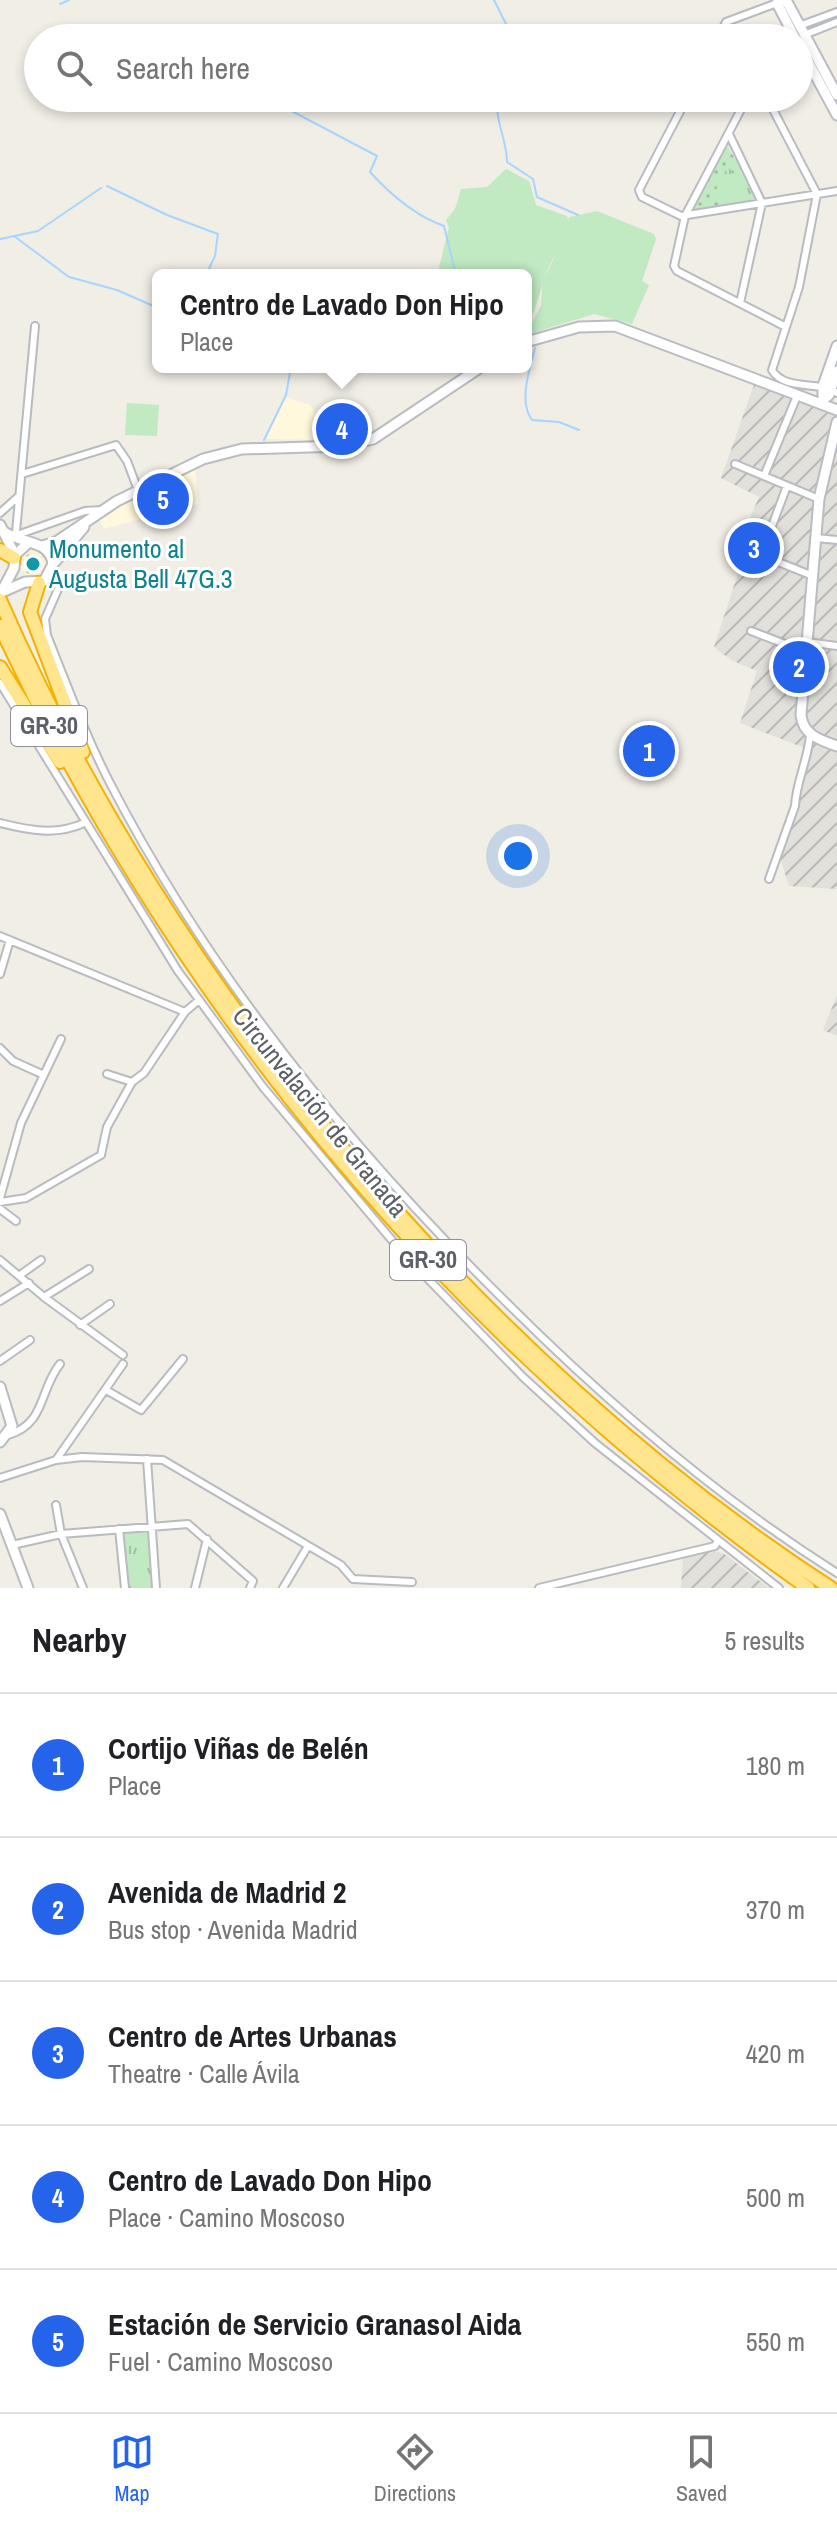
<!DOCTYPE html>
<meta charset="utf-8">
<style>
body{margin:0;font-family:"Archivo Narrow",sans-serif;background:#f2f2f2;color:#202124}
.you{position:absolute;left:518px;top:856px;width:28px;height:28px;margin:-20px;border:6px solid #fff;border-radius:50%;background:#1a73e8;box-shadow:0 0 0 12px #1a73e833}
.badge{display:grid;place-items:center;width:52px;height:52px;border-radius:50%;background:#2563eb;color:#fff;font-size:26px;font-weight:700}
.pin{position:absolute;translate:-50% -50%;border:4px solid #fff;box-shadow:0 2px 8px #0006}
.popup{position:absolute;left:152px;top:269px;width:380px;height:104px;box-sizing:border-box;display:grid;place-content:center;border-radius:12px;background:#fff;filter:drop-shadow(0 2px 6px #0005);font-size:26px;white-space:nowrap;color:#757577}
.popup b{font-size:30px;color:#202124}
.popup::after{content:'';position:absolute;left:50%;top:100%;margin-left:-16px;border:16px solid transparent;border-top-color:#fff}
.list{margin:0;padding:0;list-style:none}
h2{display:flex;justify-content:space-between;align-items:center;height:104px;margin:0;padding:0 32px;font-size:34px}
h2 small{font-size:26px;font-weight:400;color:#757577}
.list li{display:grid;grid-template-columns:52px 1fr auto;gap:24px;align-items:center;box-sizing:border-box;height:144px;padding:0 32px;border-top:2px solid #e0e0e0}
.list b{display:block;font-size:30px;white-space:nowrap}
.list p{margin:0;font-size:26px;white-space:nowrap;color:#757577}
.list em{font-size:26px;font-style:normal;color:#757577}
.icon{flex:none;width:44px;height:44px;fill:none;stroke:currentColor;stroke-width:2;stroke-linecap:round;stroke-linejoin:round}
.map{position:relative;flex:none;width:837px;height:1588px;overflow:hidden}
.search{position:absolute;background:#fff;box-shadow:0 4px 12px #0003;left:24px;right:24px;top:24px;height:88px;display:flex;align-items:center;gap:20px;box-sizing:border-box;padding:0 28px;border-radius:44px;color:#757577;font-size:30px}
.sheet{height:824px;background:#fff}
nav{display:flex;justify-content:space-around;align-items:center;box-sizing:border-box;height:112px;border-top:2px solid #e0e0e0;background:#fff;font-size:22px;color:#757577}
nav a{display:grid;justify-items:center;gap:4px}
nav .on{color:#2563eb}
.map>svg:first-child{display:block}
.commercial{fill:#fff8dc}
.industrial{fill:url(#industrial-furrows)}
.grass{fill:#c1e9c2}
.sand{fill:url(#sand-dots)}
.park{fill:url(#park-tufts)}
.garden{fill:url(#garden-dots)}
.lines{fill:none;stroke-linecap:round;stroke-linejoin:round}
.stream{stroke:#a7d5ff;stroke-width:2}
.street-casing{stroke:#b8bbc0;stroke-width:10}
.secondary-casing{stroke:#b9bcc2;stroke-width:13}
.highway-casing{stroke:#f6b100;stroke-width:16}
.street{stroke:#fff;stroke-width:6}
.secondary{stroke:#fff;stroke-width:9}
.highway{stroke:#ffe68e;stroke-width:12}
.culture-dot{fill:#0f9aa8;stroke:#fff;stroke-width:3}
.labels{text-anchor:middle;stroke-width:6;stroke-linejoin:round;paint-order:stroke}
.shield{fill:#fff;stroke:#8e9095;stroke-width:2}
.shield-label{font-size:24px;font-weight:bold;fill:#5d6167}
.culture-label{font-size:26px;fill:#0d838f;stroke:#fff;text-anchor:start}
.street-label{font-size:26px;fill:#5d6167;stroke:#fff}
</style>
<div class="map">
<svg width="837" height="1588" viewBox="0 0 837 1588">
<defs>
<pattern id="industrial-furrows" width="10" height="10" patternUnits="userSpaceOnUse" patternTransform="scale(2)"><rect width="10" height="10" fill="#e1e0da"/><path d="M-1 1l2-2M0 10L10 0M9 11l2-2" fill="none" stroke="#bab9b5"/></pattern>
<pattern id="sand-dots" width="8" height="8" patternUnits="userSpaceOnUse" patternTransform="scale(2)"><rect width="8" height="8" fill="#fcf4d4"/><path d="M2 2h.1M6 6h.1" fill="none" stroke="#cfc9b0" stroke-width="1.8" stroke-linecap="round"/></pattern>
<pattern id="park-tufts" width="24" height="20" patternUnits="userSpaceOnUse" patternTransform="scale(2)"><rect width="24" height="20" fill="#c1e9c2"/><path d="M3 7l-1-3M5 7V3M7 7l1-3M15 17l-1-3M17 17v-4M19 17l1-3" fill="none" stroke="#a0c0a1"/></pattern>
<pattern id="garden-dots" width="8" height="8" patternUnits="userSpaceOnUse" patternTransform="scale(2)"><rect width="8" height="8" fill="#c1e9c2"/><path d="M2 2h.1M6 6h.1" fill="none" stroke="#a0c0a1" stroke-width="1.8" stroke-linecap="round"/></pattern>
</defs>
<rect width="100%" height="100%" fill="#f0eee5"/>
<path class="commercial" d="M286 397 310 405 318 418 349 410 364 432 317 440 266 439Z
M195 466 198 504 104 529 98 518 136 494Z"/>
<path class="industrial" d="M755 382 837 412V889L789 886 780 858 807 749 740 723 757 671 731 660 714 647 738 573 729 566 759 497 721 478Z
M837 995V1036L823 1030Z
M708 1550 723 1553 769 1588H681L683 1557Z"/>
<path class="grass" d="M506 169 529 181 536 205 567 216 568 220 569 217 597 211 654 234 656 239 642 281 649 285 632 324 594 314 526 335 541 305 543 281 556 254C540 278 541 304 526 327V275H437L449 227 446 220 455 209 461 189 487 187Z
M127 403 159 405 157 436 125 435Z"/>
<path class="sand" d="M36 549 44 554 47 567 39 577C24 578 14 568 23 554Z"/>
<path class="park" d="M728 147 756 201 696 211 694 206 725 148Z
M149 1531 151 1588H129L124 1533Z"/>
<path class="garden" d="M728 147 742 171 733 175 728 166 720 181 710 176Z
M709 179 719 184 712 197 721 196 723 207 696 211 694 206Z"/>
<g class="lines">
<path class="stream" d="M494 0 513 38
M60 4 69 0
M267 98 377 156 370 172C391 195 415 216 444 226L456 275
M498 98C494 120 507 139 507 162L533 179 537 197 578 215
M107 186 167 215 218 234 215 256 206 275
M14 236 69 277 117 290 158 308
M0 239 38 231 101 188
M535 348C530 368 518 402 532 420L559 422 579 430
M264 440 286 395 291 367"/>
<defs>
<path id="street" d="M799 26 837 12
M804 35 837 22
M718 38 726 22 777 3
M687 98 639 190 642 197 681 216 837 191
M747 98 685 216 674 266 677 271 786 327
M767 98 817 194 799 287 772 370C785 392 820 380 837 393
M729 134 762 203 740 303
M35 326 16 532 20 534 85 511 102 510
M735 464 819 499
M22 474 116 445 127 461 138 490
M764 476 797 396
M787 486 761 555 813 576
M0 513 19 496
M816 538 837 540
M51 573 59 587 45 619 47 635C67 685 86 737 111 785 211 978 350 1148 504 1300 606 1402 715 1496 837 1573
M751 631 806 652
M807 642 837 646
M0 683 178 971 263 1087 401 1251 523 1377 595 1443 779 1588
M0 823C29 830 56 836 84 823
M769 879 795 806C796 782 808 760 810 735
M0 936 185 1012
M0 974 10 940
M0 1048 13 1061 44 1075
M107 1074 132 1082
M0 1198 21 1123 61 1039
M0 1202 26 1198 101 1155 107 1127 132 1082 144 1073 185 1012 199 1000
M0 1209 16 1221
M0 1260 44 1297 123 1355
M20 1275 41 1260
M44 1297 89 1269
M0 1301 29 1283
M80 1325 110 1304
M0 1361 30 1340
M106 1390 141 1410 183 1359
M8 1435C46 1424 39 1390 60 1364
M147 1459 156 1588
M56 1460 123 1364
M0 1478 56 1460 82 1457 163 1460 341 1565 353 1579 412 1582
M56 1505 61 1534 83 1588
M119 1529 125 1588
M12 1545 61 1534 188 1524 253 1581 250 1588
M195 1588 207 1539
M283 1588 308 1546
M539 1588 715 1546 717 1542"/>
<path id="secondary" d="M795 38 777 3 786 0 837 95
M799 45 837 115
M526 342 579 327 615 326 837 410
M823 400V386L837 346
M823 400 829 395 837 371
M837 422 819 499 801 715C803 735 820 740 837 746
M0 525 15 555
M42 546 56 542 117 501 203 459 242 449 341 446 373 439 481 367
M53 564 84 527
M2 591 14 568 15 555 27 544
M0 593 25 582 44 581 53 564C50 539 22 545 3 531
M0 1387 12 1426 0 1442
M0 1514 28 1588"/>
<path id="highway" d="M0 550 14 558
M39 583 30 612 83 752
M0 600C168 985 478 1359 831 1588
M0 626C182 1016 457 1340 808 1588
M0 667 60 762"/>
</defs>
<use href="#street" class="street-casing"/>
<use href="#secondary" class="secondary-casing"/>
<use href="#highway" class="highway-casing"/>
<use href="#street" class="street"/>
<use href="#secondary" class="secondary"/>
<use href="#highway" class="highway"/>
</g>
<circle class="culture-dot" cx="33" cy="564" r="8"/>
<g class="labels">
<g class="shield">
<rect x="11" y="706" width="76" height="40" rx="6"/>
<rect x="390" y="1240" width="76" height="40" rx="6"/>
</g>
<g class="shield-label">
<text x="49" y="734">GR-30</text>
<text x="428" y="1268">GR-30</text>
</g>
<g class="culture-label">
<text x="49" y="558">Monumento al<tspan x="49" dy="30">Augusta Bell 47G.3</tspan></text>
</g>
<g class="street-label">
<text transform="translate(320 1112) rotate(51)" y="9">Circunvalación de Granada</text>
</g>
</g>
</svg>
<div class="you"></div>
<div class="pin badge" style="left:649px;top:751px">1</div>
<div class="pin badge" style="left:799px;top:667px">2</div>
<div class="pin badge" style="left:754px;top:548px">3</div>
<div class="pin badge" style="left:342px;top:429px">4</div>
<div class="popup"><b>Centro de Lavado Don Hipo</b>Place</div>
<div class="pin badge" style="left:163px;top:499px">5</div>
<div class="search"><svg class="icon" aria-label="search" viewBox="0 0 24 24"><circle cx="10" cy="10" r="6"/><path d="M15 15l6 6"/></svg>Search here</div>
</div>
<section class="sheet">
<h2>Nearby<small>5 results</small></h2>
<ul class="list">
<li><span class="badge">1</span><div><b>Cortijo Viñas de Belén</b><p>Place</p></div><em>180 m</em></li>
<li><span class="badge">2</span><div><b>Avenida de Madrid 2</b><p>Bus stop · Avenida Madrid</p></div><em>370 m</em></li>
<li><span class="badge">3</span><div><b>Centro de Artes Urbanas</b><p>Theatre · Calle Ávila</p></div><em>420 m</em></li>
<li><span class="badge">4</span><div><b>Centro de Lavado Don Hipo</b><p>Place · Camino Moscoso</p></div><em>500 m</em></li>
<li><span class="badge">5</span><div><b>Estación de Servicio Granasol Aida</b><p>Fuel · Camino Moscoso</p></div><em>550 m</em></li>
</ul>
</section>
<nav>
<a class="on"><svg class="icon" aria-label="map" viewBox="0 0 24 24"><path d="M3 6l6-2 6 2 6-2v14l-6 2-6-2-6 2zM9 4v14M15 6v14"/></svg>Map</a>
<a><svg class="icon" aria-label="directions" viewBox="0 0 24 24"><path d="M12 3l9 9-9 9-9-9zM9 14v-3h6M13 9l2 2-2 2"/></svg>Directions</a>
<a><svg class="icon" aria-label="saved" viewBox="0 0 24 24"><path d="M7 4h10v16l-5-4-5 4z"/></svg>Saved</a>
</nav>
